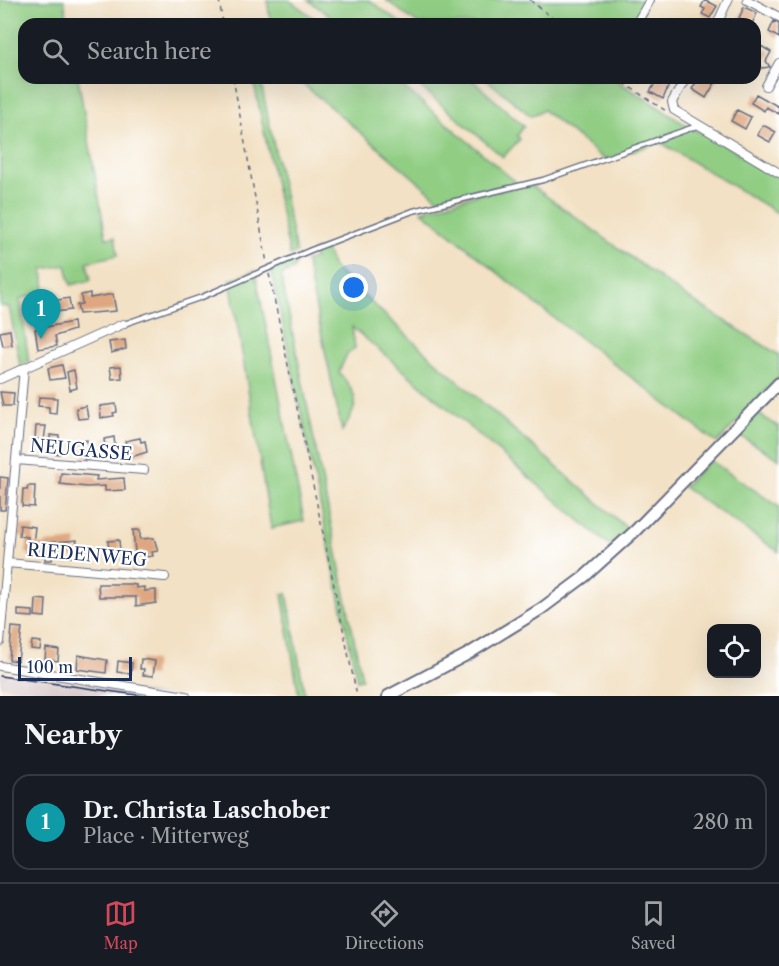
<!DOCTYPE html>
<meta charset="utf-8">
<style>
body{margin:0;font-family:"Libre Caslon Text",serif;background:#20242c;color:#f1f3f6}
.controls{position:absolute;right:18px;bottom:18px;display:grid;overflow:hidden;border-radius:12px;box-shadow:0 6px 24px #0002}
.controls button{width:54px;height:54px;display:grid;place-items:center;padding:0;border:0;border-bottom:2px solid #363941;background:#171b24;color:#f1f3f6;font:30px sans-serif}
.scale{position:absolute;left:18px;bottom:15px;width:114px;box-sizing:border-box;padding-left:6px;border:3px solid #1b2f5e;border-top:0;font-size:16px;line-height:21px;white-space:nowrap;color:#1b2f5e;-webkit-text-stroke:4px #fff;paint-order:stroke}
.you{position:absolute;left:354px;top:288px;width:21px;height:21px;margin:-15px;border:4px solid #fff;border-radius:50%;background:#1a73e8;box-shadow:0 0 0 9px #1a73e833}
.badge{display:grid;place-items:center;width:39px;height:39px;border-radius:50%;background:#d1495b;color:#fff;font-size:20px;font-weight:700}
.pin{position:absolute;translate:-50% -50px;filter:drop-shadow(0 2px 3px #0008)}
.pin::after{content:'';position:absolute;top:32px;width:21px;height:18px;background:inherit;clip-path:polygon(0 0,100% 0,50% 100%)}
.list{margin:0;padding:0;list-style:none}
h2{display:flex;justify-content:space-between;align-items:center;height:78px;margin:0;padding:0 24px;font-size:26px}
h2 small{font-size:20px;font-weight:400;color:#9ea1a6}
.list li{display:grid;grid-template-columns:39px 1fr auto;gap:18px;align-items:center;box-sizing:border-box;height:96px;margin:0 12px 12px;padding:0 12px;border:2px solid #363941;border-radius:18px}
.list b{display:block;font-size:22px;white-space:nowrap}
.list p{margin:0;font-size:20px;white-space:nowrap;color:#9ea1a6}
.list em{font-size:20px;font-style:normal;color:#9ea1a6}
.icon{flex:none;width:33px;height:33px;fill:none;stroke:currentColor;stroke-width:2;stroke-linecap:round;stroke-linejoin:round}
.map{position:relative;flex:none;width:779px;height:696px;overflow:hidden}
.search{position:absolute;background:#171b24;box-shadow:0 6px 24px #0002;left:18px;right:18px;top:18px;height:66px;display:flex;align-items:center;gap:15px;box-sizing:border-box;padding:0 21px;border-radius:18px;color:#9ea1a6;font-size:22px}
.sheet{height:186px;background:#171b24}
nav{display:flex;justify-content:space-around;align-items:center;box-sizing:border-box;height:84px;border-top:2px solid #363941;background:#171b24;font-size:16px;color:#9ea1a6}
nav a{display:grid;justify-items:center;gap:3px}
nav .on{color:#d1495b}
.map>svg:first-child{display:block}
.industrial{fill:#d2bfbf}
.green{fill:#91ce84;stroke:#567e71;stroke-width:1.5}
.building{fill:#dea781}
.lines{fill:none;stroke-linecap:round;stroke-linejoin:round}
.lane-casing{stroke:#666d82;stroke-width:7}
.street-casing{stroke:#666d82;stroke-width:10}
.secondary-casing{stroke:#666d82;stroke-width:14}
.path{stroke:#666d82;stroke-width:1.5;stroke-dasharray:4.5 4.5;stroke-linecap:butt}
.lane{stroke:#fff;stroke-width:4}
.street{stroke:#fff;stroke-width:8}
.secondary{stroke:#fff;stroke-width:10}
.tram{stroke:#1b2f5e;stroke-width:1.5}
.labels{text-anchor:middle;stroke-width:4.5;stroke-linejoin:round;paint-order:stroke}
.street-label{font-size:18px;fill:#1b2f5e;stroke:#fff}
</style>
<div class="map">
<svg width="779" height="696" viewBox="0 0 779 696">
<rect width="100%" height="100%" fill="#fff"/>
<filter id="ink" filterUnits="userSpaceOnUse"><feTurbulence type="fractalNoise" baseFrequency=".0167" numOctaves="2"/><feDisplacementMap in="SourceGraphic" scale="12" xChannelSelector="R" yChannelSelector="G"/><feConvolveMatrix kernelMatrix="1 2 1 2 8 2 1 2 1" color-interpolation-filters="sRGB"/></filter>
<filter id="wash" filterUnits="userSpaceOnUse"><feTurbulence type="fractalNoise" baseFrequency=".008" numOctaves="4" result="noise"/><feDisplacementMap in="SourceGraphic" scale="24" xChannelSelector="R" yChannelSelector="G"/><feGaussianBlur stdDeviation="1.35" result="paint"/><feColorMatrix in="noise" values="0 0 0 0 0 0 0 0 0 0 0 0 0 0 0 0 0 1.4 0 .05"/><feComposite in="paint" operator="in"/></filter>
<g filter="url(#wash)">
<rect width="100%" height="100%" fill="#f2e1c4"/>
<path class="industrial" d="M0 673 95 685 170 696H74L0 686Z"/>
<path class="green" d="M0 0H64L68 24H24V78H78L106 238 115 237 118 255 87 262 91 280 71 285 66 265 43 269 45 291 20 299 29 362 20 365 9 307 0 306Z
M267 0H289L322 24H271Z
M308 0H369L402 24H341Z
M386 0H646L639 24H418Z
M253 78H260L296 253 290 256Z
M296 78H393L517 183 441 201Z
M410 78H470L524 126 517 136 520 139 503 157Z
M485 78H613L692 129 708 135 779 177V214L660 142 605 160 543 110 531 116Z
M531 185 682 294 779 355V377L717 443 541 308 422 211 480 194Z
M325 248 333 267 435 361 628 529 610 546 352 327 355 348 347 354 339 372C360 399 360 402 342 431L306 261 315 259 312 251Z
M298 258 293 270 281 275 362 679 357 680 271 269Z
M255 271 304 521 271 528 230 280Z
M757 413 779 427V459L737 434Z
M710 460 779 507V552L683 487Z
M287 593 305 696H299L282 594Z"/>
<g id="blocks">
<path class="building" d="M705 0 717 6 710 18 702 14 705 9 701 7Z
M744 7 757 13 752 24H742L744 21 739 18Z
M774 21 779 24V38L769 32Z
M761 46 771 52 766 61 770 67 762 68 755 64V57Z
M658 78H672L663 99 650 92Z
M699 78H718L706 98 692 89Z
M756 94 779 107V114L766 107 764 111 751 103Z
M737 110 751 117 745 129 731 121Z
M763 125 776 132 770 142 757 135Z
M90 293V298L113 294 116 311 79 314 77 305 82 304 81 295Z
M69 298 71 310 47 313 46 307 53 306 52 301Z
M73 322 74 330 55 336 57 346 38 349 35 329Z
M10 330 12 345 3 346 0 332Z
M125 340 126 349 111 353 109 342Z
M62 365 65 378 50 380 48 368Z
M121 366 122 378 112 379 110 367Z
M74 370 77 388 70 390 67 372Z
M0 392 14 393 13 406H3Z
M39 397 57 398 56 414 49 413V407L38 406Z
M116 404 117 412 113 413 114 416 101 418 100 406Z
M86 406 88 418 78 419 76 408Z
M36 426H46L44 440 35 439Z
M50 435 59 436 60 454 51 453Z
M114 437 116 455 106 456 104 439Z
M140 438 141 442 145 441 147 452 128 458 125 441Z
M87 440 90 459H84L81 441Z
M61 473 97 476 96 480 124 478 125 490 105 491V486L87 487 60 484Z
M0 477 8 478 5 510H0Z
M28 486H35L34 507 22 506 23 489 27 490Z
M20 525 35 527 33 544 46 545V543L77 540 73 557 53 556 52 560H45V556L29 554 26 553 28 537 19 536Z
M133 530H140V539L154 538 158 551 152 552 153 556 146 557 145 552 135 553Z
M119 540 120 551 109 552 108 541Z
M98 584H129L136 585V588L144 587V591L156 590V603L136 606V597H99Z
M36 599 46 600 45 617 35 616Z
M18 610 33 611V617L18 616Z
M12 627 22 628 18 661 9 660Z
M32 641 41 642 40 650 31 649Z
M46 648 59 650 58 661 45 659Z
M78 655 107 660 106 673 77 669Z
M141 659 155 661 153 676 143 675 144 669H140Z
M118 661 132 663 131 674 117 672Z"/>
</g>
</g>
<g filter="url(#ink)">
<use href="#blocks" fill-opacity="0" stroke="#666d82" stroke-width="1.5"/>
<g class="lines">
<defs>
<path id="lane" d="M124 324 202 297 311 250 413 211 543 180 697 126"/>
<path id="street" d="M747 0 779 17
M636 24 650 0
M717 24 728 0
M686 78 672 102 674 110 779 173
M766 86 779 63
M0 379 123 324
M16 460 144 470
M7 563 165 577
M0 642 24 368
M0 666 186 696"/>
<path id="secondary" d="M388 696 468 654 541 609 584 577 635 531 779 383"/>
</defs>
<use href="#lane" class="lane-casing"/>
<use href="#street" class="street-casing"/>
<use href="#secondary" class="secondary-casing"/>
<path class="path" d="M219 0 223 24
M530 0 560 24
M233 78 267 263
M616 78 666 111
M269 274 357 696"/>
<use href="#lane" class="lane"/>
<use href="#street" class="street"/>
<use href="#secondary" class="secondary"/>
<path class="tram" d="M0 676 144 696"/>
</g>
</g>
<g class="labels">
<g class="street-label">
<text transform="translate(81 450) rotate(5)" y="6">NEUGASSE</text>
<text transform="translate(87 555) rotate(5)" y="6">RIEDENWEG</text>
</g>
</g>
</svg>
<div class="controls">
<button><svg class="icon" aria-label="locate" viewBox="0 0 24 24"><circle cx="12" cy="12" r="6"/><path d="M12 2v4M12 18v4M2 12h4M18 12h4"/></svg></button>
</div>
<div class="scale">100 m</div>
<div class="you"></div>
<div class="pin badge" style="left:41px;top:339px;background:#0f9aa8">1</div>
<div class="search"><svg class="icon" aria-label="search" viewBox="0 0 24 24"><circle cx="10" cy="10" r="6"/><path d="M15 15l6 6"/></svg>Search here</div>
</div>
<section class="sheet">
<h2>Nearby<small></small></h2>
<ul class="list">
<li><span class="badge" style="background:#0f9aa8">1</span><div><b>Dr. Christa Laschober</b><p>Place · Mitterweg</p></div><em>280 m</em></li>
</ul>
</section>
<nav>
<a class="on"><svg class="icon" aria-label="map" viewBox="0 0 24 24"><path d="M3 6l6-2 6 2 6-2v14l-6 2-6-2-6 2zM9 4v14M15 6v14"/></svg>Map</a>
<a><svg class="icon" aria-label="directions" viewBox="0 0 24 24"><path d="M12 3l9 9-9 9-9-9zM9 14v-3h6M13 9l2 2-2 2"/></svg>Directions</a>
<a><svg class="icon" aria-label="saved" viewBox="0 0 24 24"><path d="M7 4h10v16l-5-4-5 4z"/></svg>Saved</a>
</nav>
